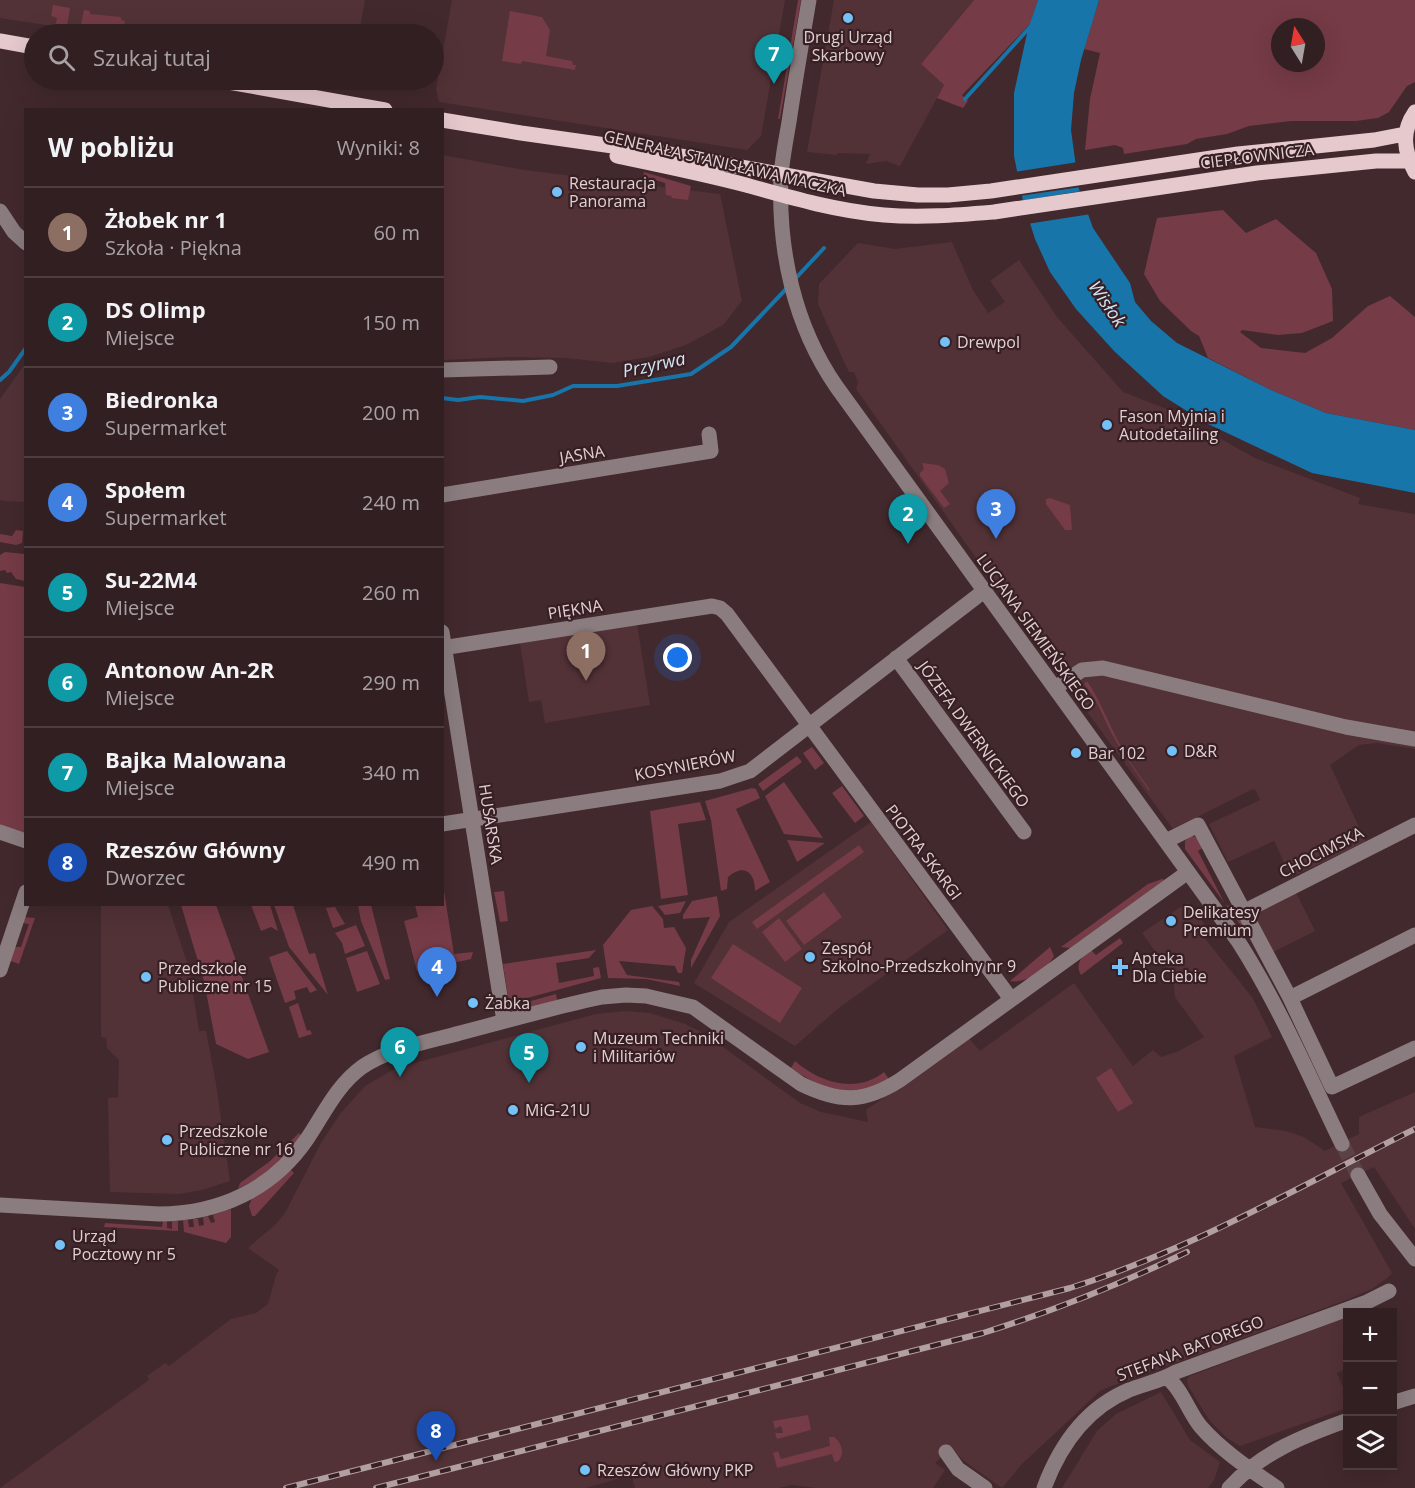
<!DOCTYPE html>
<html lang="pl">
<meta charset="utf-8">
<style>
body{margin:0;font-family:"Open Sans",sans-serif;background:#3d2c2f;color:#f1f3f6}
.controls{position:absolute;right:18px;bottom:18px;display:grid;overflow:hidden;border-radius:0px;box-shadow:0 6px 24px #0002}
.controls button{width:54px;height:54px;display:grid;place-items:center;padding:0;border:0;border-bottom:2px solid #4d3d40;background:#321f22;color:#f1f3f6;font:30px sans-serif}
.compass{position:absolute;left:1271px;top:18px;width:54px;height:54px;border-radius:50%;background:#321f22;box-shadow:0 6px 24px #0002;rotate:349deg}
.you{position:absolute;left:678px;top:658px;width:21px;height:21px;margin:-15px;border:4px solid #fff;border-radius:50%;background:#1a73e8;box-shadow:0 0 0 9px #1a73e833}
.badge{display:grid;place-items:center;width:39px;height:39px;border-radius:50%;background:#73c1f6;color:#fff;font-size:20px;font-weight:700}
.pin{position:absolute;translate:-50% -50px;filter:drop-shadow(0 2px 3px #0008)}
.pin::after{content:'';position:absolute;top:32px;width:21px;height:18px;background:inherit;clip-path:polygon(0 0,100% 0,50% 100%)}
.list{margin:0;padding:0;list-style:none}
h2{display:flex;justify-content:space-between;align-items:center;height:78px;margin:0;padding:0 24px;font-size:26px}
h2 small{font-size:20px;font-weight:400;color:#a8a2a5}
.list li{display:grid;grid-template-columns:39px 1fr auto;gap:18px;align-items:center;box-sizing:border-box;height:90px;padding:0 24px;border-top:2px solid #4d3d40}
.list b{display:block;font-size:22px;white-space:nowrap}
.list p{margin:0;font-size:20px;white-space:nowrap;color:#a8a2a5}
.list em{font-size:20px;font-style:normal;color:#a8a2a5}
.icon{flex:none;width:33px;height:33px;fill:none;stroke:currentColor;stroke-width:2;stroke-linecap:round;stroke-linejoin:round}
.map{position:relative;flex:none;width:1415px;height:1488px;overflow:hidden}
.search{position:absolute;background:#321f22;box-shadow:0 6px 24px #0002;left:24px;top:24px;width:420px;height:66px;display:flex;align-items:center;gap:15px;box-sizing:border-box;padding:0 21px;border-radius:33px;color:#a8a2a5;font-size:22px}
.panel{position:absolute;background:#321f22;box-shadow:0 6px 24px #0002;left:24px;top:108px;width:420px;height:798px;border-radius:0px}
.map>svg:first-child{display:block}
.built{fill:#523237}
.green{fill:#753b46;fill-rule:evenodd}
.water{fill:#1775aa}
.pier{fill:#42292d}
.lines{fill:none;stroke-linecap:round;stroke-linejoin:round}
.stream{stroke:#1775aa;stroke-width:4}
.minor-tunnel{stroke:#5a4246;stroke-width:15;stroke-dasharray:15 8;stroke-linecap:butt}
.minor{stroke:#8b7d7f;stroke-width:15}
.major{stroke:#e5c9cd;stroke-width:15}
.rail-casing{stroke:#b29fa1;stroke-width:6}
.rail{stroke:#371f23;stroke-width:4;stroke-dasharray:11;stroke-linecap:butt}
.poi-dot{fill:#73c1f6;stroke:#371f23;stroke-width:2}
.labels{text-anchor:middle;stroke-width:4.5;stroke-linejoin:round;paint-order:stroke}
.poi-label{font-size:16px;fill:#e1d0d2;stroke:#371f23;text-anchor:start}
.street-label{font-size:16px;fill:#e1d0d2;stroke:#371f23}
.water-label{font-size:18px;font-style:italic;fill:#d2e5f4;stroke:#371f23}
</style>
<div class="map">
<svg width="1415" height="1488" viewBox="0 0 1415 1488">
<rect width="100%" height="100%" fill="#42292d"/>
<path class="built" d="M0 0H365L359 34H104L0 18Z
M452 0H785L761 136 747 150 439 102 436 89Z
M834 0H974L921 64 944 85 900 166 886 161 866 164 870 154 838 153 837 155 807 152Z
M443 155 524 170 720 194 742 301 723 325 686 345 649 357 612 363 567 358 510 357 443 360Z
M952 242 973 290 988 313 1005 302 990 281 1019 260 1057 317 1123 392 1169 410 1255 458 1360 498 1358 504 1415 514V749L1377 743 1359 745 1330 765 1366 842 1291 877 1274 841 1228 862 1209 824 1260 800 1256 791 1253 789 1173 829 1041 649 856 389 858 382 854 372H849L845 364 818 304 819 284 858 243 895 249Z
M25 364V502L4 501 0 500V399Z
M637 624 650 705 545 723 541 700 529 702 520 643Z
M871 822 948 930 840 1007 795 1046 694 983 729 922Z
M1295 891 1315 931 1273 952 1254 914Z
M1188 902 1208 929 1202 935 1252 997 1272 1037 1234 1056 1255 1127 1286 1131 1304 1137 1325 1151 1359 1134V1117L1415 1092V1229L1374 1167 1341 1183 1392 1273 1387 1278 1372 1289 1349 1299 1109 1387 1100 1391 1021 1465 1002 1488 964 1461 951 1448 935 1463 945 1470 933 1488H816L792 1485 779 1488H635L631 1475 586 1488H0L149 1380 147 1376 165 1363 169 1366 231 1319 256 1313 268 1304 276 1275 279 1270 248 1248 276 1224 285 1213 321 1143 340 1114 365 1086 396 1068 596 1014 626 1011 650 1013 685 1024 705 1034 800 1103 821 1112 868 1122 866 1110 969 1038 980 1051 1074 983 1133 1066 1153 1050 1161 1057 1179 1051 1204 1037 1175 997 1173 976 1142 933Z
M101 905H168L189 968 199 1031H206L216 1084 230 1181 202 1190 179 1194 110 1192 108 1098 118 1097 119 1060 107 1048 106 1038 101 1037Z
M1347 1317V1368L1337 1373 1344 1390 1342 1391 1347 1408 1240 1446 1227 1438 1210 1421 1188 1386 1187 1379 1190 1376Z
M1161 1392 1190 1440 1220 1462 1214 1480 1208 1488H1062L1097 1431 1116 1414Z"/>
<path class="green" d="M798 0H801L780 119H778Z
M974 0H1038L1030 24 962 95 968 101 963 108 937 98 944 85 921 64Z
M1099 0H1415V82L1407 86 1389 112 1378 118 1356 121H1291L1249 126 1227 134 1196 139 1187 144 1124 154 1123 148 1115 145 1085 150 1090 99 1100 53 1084 49ZM1280 27H1316V63H1280Z
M53 5 70 8 67 27 80 29 84 10 90 11V14L121 17V20L125 21 123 34H47L49 25 55 26 57 18 51 16Z
M510 11 542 17 550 30 546 56 572 61 573 65H576L575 70 522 61 521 64 502 61Z
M644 172 691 186 688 200 671 198 672 196 666 195 665 183 643 176Z
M1223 210 1246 233 1276 219 1316 253 1332 289 1333 321 1302 333 1278 335 1242 330 1240 332 1261 348 1305 353 1332 338 1368 306 1390 296 1415 317V430L1326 413 1271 390 1208 358 1199 336 1191 331 1160 301 1144 274 1157 218Z
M922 463 938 465 945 469 949 483 940 491 950 504 944 508 920 476V473L924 469Z
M1050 498 1070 505 1072 530H1065L1046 504V499Z
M16 530 23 531 22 543 16 545 0 542V534L12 536Z
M5 552 25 554V581L16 579 11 572 7 573 5 570 0 571V555Z
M0 583 25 587V834L0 825Z
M1013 601 1044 644 1050 640 1067 663 1062 666 1056 663Z
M1087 681C1103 705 1111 731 1126 755 1133 767 1142 778 1150 790L1149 791C1136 772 1123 754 1112 734 1103 717 1097 699 1084 684Z
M812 747 824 763 815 770 803 753Z
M797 756 802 762 763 791 758 784Z
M784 782 823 838 784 834 765 796Z
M842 786 864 816 855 823 832 793Z
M752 788 756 789 760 798 736 809 770 882 755 891C755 872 744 863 728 877L727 889 721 891 711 820 705 801Z
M700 802 706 820 678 824 688 895 661 899 650 811Z
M1191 836 1198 837 1204 847 1198 851 1226 906 1233 904 1245 925 1242 927 1185 849V841Z
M787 840 825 843 797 862Z
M859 845 864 852 757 929 752 922Z
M1162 879 1165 880 1070 948 1061 947 1148 884Z
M443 885 454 954 473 952 471 959 417 971 404 921 418 917 415 905 442 904Z
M504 891 508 921 500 922 494 892Z
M824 892 842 917 804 945 786 921Z
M717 896 720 916 691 968V960L710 917 683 919V915L692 901Z
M686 901 680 913 665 915 658 906Z
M181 905H216L269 1052 248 1059 216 1044 204 981Z
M251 905H270L278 931 271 927 261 931Z
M274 905H293L309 954 315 953 328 995 289 947Z
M358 905H371L390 979 385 980 361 921Z
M652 906 663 919 664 928 674 927 686 948 682 973H678L675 966 619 961 627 975 679 982 680 986 646 979 608 978 603 945 631 910Z
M335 907 345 924 333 928 326 908Z
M22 917 35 918 19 964 8 960 13 947H21L29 924 21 923Z
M779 918 802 949 785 962 762 932Z
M356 925 365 946 345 954 342 943 335 933Z
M1120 938 1123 943 1081 975C1074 964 1083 956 1090 949L1096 955Z
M733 944 802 988 780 1023 711 978Z
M1050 947 1054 956C1047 970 1025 984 1010 981Z
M596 950 589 958 556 963 559 983 594 976 593 968 599 967 601 978 509 1003 503 964Z
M287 951 317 990 310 993 307 987 294 991 296 999 285 1003 269 957Z
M367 951 380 984 357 992 346 958Z
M556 994 557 1000 517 1012 510 1010 509 1007Z
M298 1003 307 1031 310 1030 312 1034 299 1038 289 1007Z
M795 1061C820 1083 856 1094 884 1072L889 1079C852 1101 825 1091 791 1068Z
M1111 1068 1133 1103 1118 1112 1096 1078Z
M299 1133 302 1136C287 1160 262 1177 238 1189L240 1183 269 1162Z
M290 1169 294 1173 255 1216H252L249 1206 252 1198Z
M231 1209V1237L226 1243 184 1232 183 1220H188L189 1227H194L193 1219H198L199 1226 204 1225 203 1217 208 1216 211 1223 215 1222 213 1215Z
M163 1221H167V1228L172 1229V1221H178V1231L104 1227 105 1223 162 1227Z
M808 1415 811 1430 777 1439 775 1433H783L781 1426 775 1429 773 1421Z
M829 1437H834C842 1443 846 1455 837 1462L834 1461 832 1454 777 1468 773 1453 778 1451 781 1459 830 1446Z"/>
<path class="water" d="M1038 0H1099L1081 60 1074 93 1071 130 1079 189 1093 228 1130 283 1135 302 1151 321 1177 343 1271 390 1326 413 1415 430V493L1312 473 1206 423 1163 396 1114 351 1076 309 1050 272 1035 239 1023 201 1014 156V93L1028 29Z"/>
<path class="pier" d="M1078 162 1081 187 1019 196 1014 172Z
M1082 191 1091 214 1027 224 1019 201Z"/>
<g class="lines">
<path class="stream" d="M965 99 1031 26
M795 279 824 248
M0 380 9 372 26 348
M442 398 458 400 480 397 523 401 553 395 573 386H617L691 374 731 347 788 287"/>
<path class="minor-tunnel" d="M1342 1144 1358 1175"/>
<path class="minor" d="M809 0C802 41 795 81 789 122 786 140 782 159 781 177 778 250 794 325 836 386L1238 941C1279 1005 1309 1076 1342 1144
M0 211 14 232 26 243
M442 370 550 367
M442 495 711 451 709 434
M442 632 504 1021
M442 648 712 606 720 608 727 614 1011 999
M896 658 1024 832
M1055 688 1082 670 1103 668 1346 727 1415 739
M442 824 720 781 750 771 984 591
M0 832 26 841
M1166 841 1198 825 1290 998 1332 1087 1415 1048
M1243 912 1415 825
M0 970 26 892
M1290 998 1415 935
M1358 1175 1380 1214 1415 1259
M0 1205 159 1214C219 1214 273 1189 307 1139 324 1114 336 1086 362 1067 390 1048 428 1042 460 1033 507 1021 554 1007 602 997L626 995 646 996 693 1007 801 1084C840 1103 864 1103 900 1080L1188 872
M1167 1378C1181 1387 1189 1413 1201 1427 1222 1451 1251 1470 1277 1488
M1392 1403 1415 1396
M946 1452 958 1469 985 1488
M1044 1488C1060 1445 1086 1408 1129 1390 1145 1384 1163 1380 1176 1372L1367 1302 1389 1291
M1229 1488C1262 1452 1303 1436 1348 1420"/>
<path class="major" d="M0 41 34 47
M217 80 385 110
M1415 112C1401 132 1404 151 1415 172
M442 120 521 133 669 154 874 191 918 195H948L991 191 1238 154 1374 140 1405 134
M617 156C660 165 704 174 746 185 792 198 837 211 884 215 921 218 957 215 994 212L1257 173 1376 161H1409"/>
<defs>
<path id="rail" d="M286 1488 1070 1288C1191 1250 1302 1185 1415 1129
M376 1488 983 1333C1053 1311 1121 1284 1187 1252"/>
</defs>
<use href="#rail" class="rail-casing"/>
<use href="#rail" class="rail"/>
</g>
<g class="poi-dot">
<circle cx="848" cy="18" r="6"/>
<circle cx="557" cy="192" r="6"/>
<circle cx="945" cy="342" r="6"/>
<circle cx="1107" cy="425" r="6"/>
<circle cx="1172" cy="751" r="6"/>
<circle cx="1076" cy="753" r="6"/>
<circle cx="1171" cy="921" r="6"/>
<circle cx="810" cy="957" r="6"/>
<path d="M1117 958h6v6h6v6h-6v6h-6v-6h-6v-6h6z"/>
<circle cx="146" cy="977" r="6"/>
<circle cx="473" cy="1003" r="6"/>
<circle cx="581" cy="1047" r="6"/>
<circle cx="513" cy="1110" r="6"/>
<circle cx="167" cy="1140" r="6"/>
<circle cx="60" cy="1245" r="6"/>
<circle cx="585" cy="1470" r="6"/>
</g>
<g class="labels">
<g class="poi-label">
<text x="848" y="43" text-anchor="middle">Drugi Urząd<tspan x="848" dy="18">Skarbowy</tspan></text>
<text x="569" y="189">Restauracja<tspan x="569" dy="18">Panorama</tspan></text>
<text x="957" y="348">Drewpol</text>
<text x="1119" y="422">Fason Myjnia i<tspan x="1119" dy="18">Autodetailing</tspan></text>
<text x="1184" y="757">D&amp;R</text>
<text x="1088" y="759">Bar 102</text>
<text x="1183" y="918">Delikatesy<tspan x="1183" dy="18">Premium</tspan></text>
<text x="822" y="954">Zespół<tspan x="822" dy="18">Szkolno-Przedszkolny nr 9</tspan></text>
<text x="1132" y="964">Apteka<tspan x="1132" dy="18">Dla Ciebie</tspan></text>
<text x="158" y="974">Przedszkole<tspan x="158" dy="18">Publiczne nr 15</tspan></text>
<text x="485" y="1009">Żabka</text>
<text x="593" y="1044">Muzeum Techniki<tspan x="593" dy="18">i Militariów</tspan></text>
<text x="525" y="1116">MiG-21U</text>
<text x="179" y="1137">Przedszkole<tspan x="179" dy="18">Publiczne nr 16</tspan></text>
<text x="72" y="1242">Urząd<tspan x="72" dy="18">Pocztowy nr 5</tspan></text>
<text x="597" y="1476">Rzeszów Główny PKP</text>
</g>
<g class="street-label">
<text transform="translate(1257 156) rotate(-7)" y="6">CIEPŁOWNICZA</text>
<text transform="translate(725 163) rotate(13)" y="6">GENERAŁA STANISŁAWA MACZKA</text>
<text transform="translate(582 454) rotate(-9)" y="6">JASNA</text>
<text transform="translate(575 609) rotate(-9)" y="6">PIĘKNA</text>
<text transform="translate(1036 632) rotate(54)" y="6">LUCJANA SIEMIEŃSKIEGO</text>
<text transform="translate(974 734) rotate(54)" y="6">JÓZEFA DWERNICKIEGO</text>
<text transform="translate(685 765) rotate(-11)" y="6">KOSYNIERÓW</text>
<text transform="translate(491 824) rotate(81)" y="6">HUSARSKA</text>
<text transform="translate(924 852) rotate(53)" y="6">PIOTRA SKARGI</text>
<text transform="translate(1321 852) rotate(-27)" y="6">CHOCIMSKA</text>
<text transform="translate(1190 1348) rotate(-21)" y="6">STEFANA BATOREGO</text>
</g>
<g class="water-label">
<text transform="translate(1107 304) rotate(56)" y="6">Wisłok</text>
<text transform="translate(654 365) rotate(-12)" y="6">Przyrwa</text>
</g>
</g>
</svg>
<div class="controls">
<button>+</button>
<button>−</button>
<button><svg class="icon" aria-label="layers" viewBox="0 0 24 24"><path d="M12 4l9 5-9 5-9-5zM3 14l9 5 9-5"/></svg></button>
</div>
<svg class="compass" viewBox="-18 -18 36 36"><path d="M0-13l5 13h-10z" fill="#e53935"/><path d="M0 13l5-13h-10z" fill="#a8a2a5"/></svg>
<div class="you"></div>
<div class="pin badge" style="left:586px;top:681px;background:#8d6e63">1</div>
<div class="pin badge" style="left:908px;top:544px;background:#0f9aa8">2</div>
<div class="pin badge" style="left:996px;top:539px;background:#3f7fe0">3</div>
<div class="pin badge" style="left:437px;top:997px;background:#3f7fe0">4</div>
<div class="pin badge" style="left:529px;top:1083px;background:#0f9aa8">5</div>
<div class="pin badge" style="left:400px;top:1077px;background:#0f9aa8">6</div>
<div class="pin badge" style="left:774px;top:84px;background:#0f9aa8">7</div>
<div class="pin badge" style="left:436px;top:1461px;background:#1a4fb4">8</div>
<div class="search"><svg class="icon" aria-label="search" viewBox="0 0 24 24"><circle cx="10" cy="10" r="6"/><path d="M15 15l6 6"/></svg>Szukaj tutaj</div>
<section class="panel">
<h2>W pobliżu<small>Wyniki: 8</small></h2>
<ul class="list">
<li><span class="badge" style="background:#8d6e63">1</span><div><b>Żłobek nr 1</b><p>Szkoła · Piękna</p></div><em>60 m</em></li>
<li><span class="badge" style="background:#0f9aa8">2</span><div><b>DS Olimp</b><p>Miejsce</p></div><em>150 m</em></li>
<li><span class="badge" style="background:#3f7fe0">3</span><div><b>Biedronka</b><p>Supermarket</p></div><em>200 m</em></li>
<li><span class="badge" style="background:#3f7fe0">4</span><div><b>Społem</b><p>Supermarket</p></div><em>240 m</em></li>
<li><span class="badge" style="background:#0f9aa8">5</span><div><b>Su-22M4</b><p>Miejsce</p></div><em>260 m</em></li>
<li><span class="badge" style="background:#0f9aa8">6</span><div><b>Antonow An-2R</b><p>Miejsce</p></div><em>290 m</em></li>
<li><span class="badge" style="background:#0f9aa8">7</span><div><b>Bajka Malowana</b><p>Miejsce</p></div><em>340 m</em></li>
<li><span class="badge" style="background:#1a4fb4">8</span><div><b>Rzeszów Główny</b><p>Dworzec</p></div><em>490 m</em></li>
</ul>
</section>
</div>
